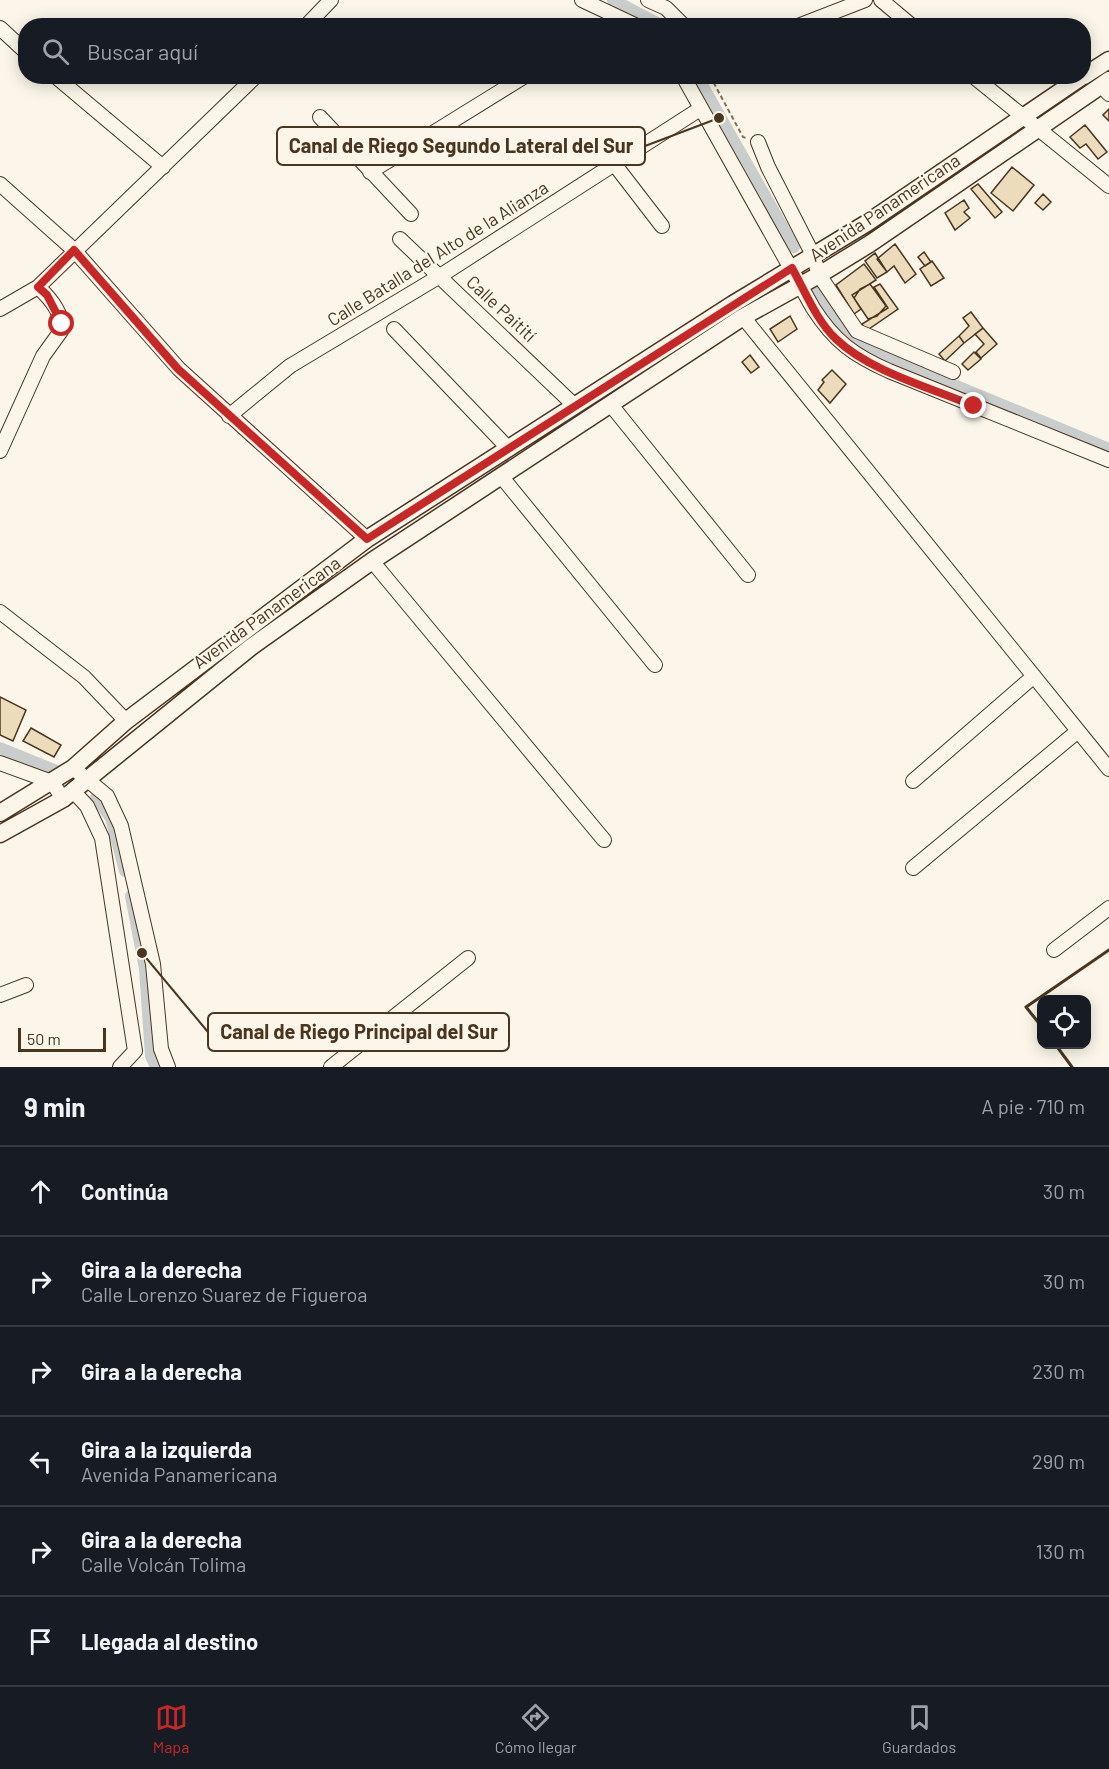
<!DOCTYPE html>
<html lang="es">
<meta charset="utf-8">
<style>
body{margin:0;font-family:Barlow,sans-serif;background:#242831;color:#f1f3f6}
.controls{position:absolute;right:18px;bottom:18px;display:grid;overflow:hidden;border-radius:12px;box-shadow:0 3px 15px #0003}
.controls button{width:54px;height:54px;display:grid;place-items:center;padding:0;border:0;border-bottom:2px solid #363941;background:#171b24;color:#f1f3f6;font:30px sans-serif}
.scale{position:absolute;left:18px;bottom:15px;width:88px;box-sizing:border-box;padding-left:6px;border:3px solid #4a3520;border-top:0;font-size:16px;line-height:21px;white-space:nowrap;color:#4a3520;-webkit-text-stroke:4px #fbf6e9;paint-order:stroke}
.stop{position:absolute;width:18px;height:18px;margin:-14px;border:4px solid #c62828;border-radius:50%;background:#fff}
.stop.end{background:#c62828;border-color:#fff;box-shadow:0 2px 6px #0008}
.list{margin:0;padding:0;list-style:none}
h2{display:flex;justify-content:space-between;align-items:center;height:78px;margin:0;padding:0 24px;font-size:26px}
h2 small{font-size:20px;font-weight:400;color:#9ea1a6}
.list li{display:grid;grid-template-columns:39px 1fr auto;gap:18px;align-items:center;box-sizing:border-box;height:90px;padding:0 24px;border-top:2px solid #363941}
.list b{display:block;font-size:22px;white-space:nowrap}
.list p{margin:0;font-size:20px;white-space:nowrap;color:#9ea1a6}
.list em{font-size:20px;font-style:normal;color:#9ea1a6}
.icon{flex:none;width:33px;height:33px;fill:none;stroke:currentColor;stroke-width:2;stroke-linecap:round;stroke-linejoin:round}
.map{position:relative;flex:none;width:1109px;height:1067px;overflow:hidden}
.search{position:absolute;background:#171b24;box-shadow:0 3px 15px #0003;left:18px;right:18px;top:18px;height:66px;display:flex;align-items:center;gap:15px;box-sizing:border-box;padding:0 21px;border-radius:24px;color:#9ea1a6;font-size:22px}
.sheet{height:618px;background:#171b24}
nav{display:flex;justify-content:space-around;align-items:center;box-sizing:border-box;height:84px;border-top:2px solid #363941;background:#171b24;font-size:16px;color:#9ea1a6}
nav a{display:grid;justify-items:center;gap:3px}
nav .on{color:#c62828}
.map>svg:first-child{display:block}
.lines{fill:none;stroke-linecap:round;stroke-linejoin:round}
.canal{stroke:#c9cecd;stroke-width:12}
.building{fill:#ecdcbc;stroke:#4a3520;stroke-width:1.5}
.minor-casing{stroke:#4a3520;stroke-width:16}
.major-casing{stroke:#4a3520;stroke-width:19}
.path{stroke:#7f6f5c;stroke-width:2;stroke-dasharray:4.5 3;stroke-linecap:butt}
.minor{stroke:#fbf6e9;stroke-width:14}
.major{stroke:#fbf6e9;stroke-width:16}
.wall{stroke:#4a3520;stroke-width:3}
.route{stroke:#c62828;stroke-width:8}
.labels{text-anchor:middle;stroke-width:4.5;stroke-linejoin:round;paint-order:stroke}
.street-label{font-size:18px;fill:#4a3520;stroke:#fbf6e9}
.leader{fill:none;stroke:#4a3520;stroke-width:2}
.callout-dot{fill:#4a3520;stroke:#fbf6e9;stroke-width:2}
.callout{fill:#fbf6e9;stroke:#4a3520;stroke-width:2}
.callout-label{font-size:20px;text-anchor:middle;font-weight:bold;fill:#4a3520}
</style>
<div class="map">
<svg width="1109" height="1067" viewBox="0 0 1109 1067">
<rect width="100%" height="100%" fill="#fbf6e9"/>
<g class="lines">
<path class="canal" d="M613 0 663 26
M697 76 794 247
M816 289 841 330 867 349 1109 449
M0 748 59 772
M96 798 111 818 125 871
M131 896 145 969 151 1056 156 1067"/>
</g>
<path class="building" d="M1109 109V121L1103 115Z
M1085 125 1107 152 1098 159 1086 144 1080 148 1070 137Z
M1012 167 1034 185 1013 211 991 193Z
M978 184 1002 212 995 218 971 189Z
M1043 194 1051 202 1043 210 1035 203Z
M964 200 969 208 964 212 970 218 955 230 945 213Z
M895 244 916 274 905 283 894 266 887 272 877 259Z
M924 252 931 262 925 266 918 257Z
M875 253 887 272 877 278 865 261Z
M932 261 944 278 931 286 920 269Z
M864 264 876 280 852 295 861 309 854 314 836 285Z
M870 284 886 306 877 316 868 319 854 298 860 289Z
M880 284 898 309 866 331 862 324 888 308 874 287Z
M971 312 983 328 964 343 959 336 969 326 963 318Z
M790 316 797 329 778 342 770 329Z
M983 328 997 344 981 358 976 352 984 344 975 334Z
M959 336 964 343 945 361 939 354Z
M974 352 981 359 968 370 962 364Z
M750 355 759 367 751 373 742 362Z
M832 370 846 384 830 403 818 390 824 382 822 380Z
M0 697 26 710 13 741 0 735Z
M31 728 61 745 54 757 23 741Z"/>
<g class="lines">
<defs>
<path id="minor" d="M582 0 637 26
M648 0 666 8 684 26
M881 0 912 26
M306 26 331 0
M798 26 865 0
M0 28 26 52
M55 76 163 167
M683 76 813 308C834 341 853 355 889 371L1109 460
M973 76 1109 186
M1101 85 1109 94
M320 117 411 214
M758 142 768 167 813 255 819 275 857 331 953 372
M615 165 662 226
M370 172 525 76
M0 184 74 250 179 369 367 539
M400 239 575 406
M0 309 38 287 256 76
M743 317 1109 769
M394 329 509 449
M611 405 748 575
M229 416 290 366 440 276 700 109
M0 451 43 356 61 331C64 314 50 298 38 287
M501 476 655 665
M372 561 604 840
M0 612 84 677 126 721
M0 763 52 782 63 799
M73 768 107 796 121 826 153 964 161 1049 168 1067
M913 781 1034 676
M73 791 87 806 102 838 135 1051 120 1067
M913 868 1078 731
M1054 950 1109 908
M0 995 26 985
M331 1067 468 958"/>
<path id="major" d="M1084 76 1109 60
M0 813 73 768 126 721 367 539 733 304 867 223 1083 76
M0 834 63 799 251 647 372 561 743 317 819 275 871 243 1109 80"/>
</defs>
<use href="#minor" class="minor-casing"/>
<use href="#major" class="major-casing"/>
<path class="path" d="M710 76 743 137 746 138"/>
<use href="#minor" class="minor"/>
<use href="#major" class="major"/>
<path class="wall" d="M1042 1027 1026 1007 1109 950
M1055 1044 1072 1067"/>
</g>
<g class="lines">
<path class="route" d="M62 324 47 295 38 287 74 250 178 369 367 539 792 268C805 291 816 320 836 339 869 371 931 388 974 406"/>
</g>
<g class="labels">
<g class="street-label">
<text transform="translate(885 208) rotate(-34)" y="6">Avenida Panamericana</text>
<text transform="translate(438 254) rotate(-32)" y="6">Calle Batalla del Alto de la Alianza</text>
<text transform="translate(501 309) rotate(43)" y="6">Calle Paitití</text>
<text transform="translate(267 613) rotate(-36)" y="6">Avenida Panamericana</text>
</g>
</g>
<path class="leader" d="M719 118L645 146M142 953L208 1032"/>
<g class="callout-dot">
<circle cx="719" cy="118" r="6"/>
<circle cx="142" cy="953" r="6"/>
</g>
<g class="callout">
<rect x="277" y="127" width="368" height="38" rx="6"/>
<rect x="208" y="1013" width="301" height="38" rx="6"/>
</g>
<g class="callout-label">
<text x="461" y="153">Canal de Riego Segundo Lateral del Sur</text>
<text x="359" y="1039">Canal de Riego Principal del Sur</text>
</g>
</svg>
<div class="controls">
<button><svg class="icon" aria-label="locate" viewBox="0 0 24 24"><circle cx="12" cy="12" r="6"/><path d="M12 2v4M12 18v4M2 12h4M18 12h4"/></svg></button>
</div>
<div class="scale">50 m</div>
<div class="stop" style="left:62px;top:324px"></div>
<div class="stop end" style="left:974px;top:406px"></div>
<div class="search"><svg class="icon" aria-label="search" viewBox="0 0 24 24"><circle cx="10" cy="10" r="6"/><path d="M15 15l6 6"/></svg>Buscar aquí</div>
</div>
<section class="sheet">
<h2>9 min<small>A pie · 710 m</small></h2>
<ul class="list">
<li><svg class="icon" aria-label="ahead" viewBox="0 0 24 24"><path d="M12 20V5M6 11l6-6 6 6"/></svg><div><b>Continúa</b></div><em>30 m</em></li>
<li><svg class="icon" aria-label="right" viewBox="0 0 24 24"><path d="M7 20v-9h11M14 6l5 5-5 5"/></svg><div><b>Gira a la derecha</b><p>Calle Lorenzo Suarez de Figueroa</p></div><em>30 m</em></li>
<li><svg class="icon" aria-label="right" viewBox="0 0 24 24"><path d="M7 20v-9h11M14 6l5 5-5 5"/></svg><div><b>Gira a la derecha</b></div><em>230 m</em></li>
<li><svg class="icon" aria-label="left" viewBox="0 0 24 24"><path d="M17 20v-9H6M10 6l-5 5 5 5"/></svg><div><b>Gira a la izquierda</b><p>Avenida Panamericana</p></div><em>290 m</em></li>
<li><svg class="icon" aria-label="right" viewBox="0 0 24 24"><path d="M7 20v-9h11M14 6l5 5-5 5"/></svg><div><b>Gira a la derecha</b><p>Calle Volcán Tolima</p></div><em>130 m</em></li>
<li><svg class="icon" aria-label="arrive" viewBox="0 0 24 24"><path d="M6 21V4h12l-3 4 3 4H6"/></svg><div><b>Llegada al destino</b></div></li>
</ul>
</section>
<nav>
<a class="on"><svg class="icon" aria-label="map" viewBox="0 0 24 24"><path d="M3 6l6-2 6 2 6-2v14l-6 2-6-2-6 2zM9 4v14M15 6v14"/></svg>Mapa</a>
<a><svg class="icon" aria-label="directions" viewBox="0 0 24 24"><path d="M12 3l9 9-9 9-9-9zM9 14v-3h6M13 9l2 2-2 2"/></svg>Cómo llegar</a>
<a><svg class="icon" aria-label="saved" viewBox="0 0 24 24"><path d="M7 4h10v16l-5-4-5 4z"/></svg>Guardados</a>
</nav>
